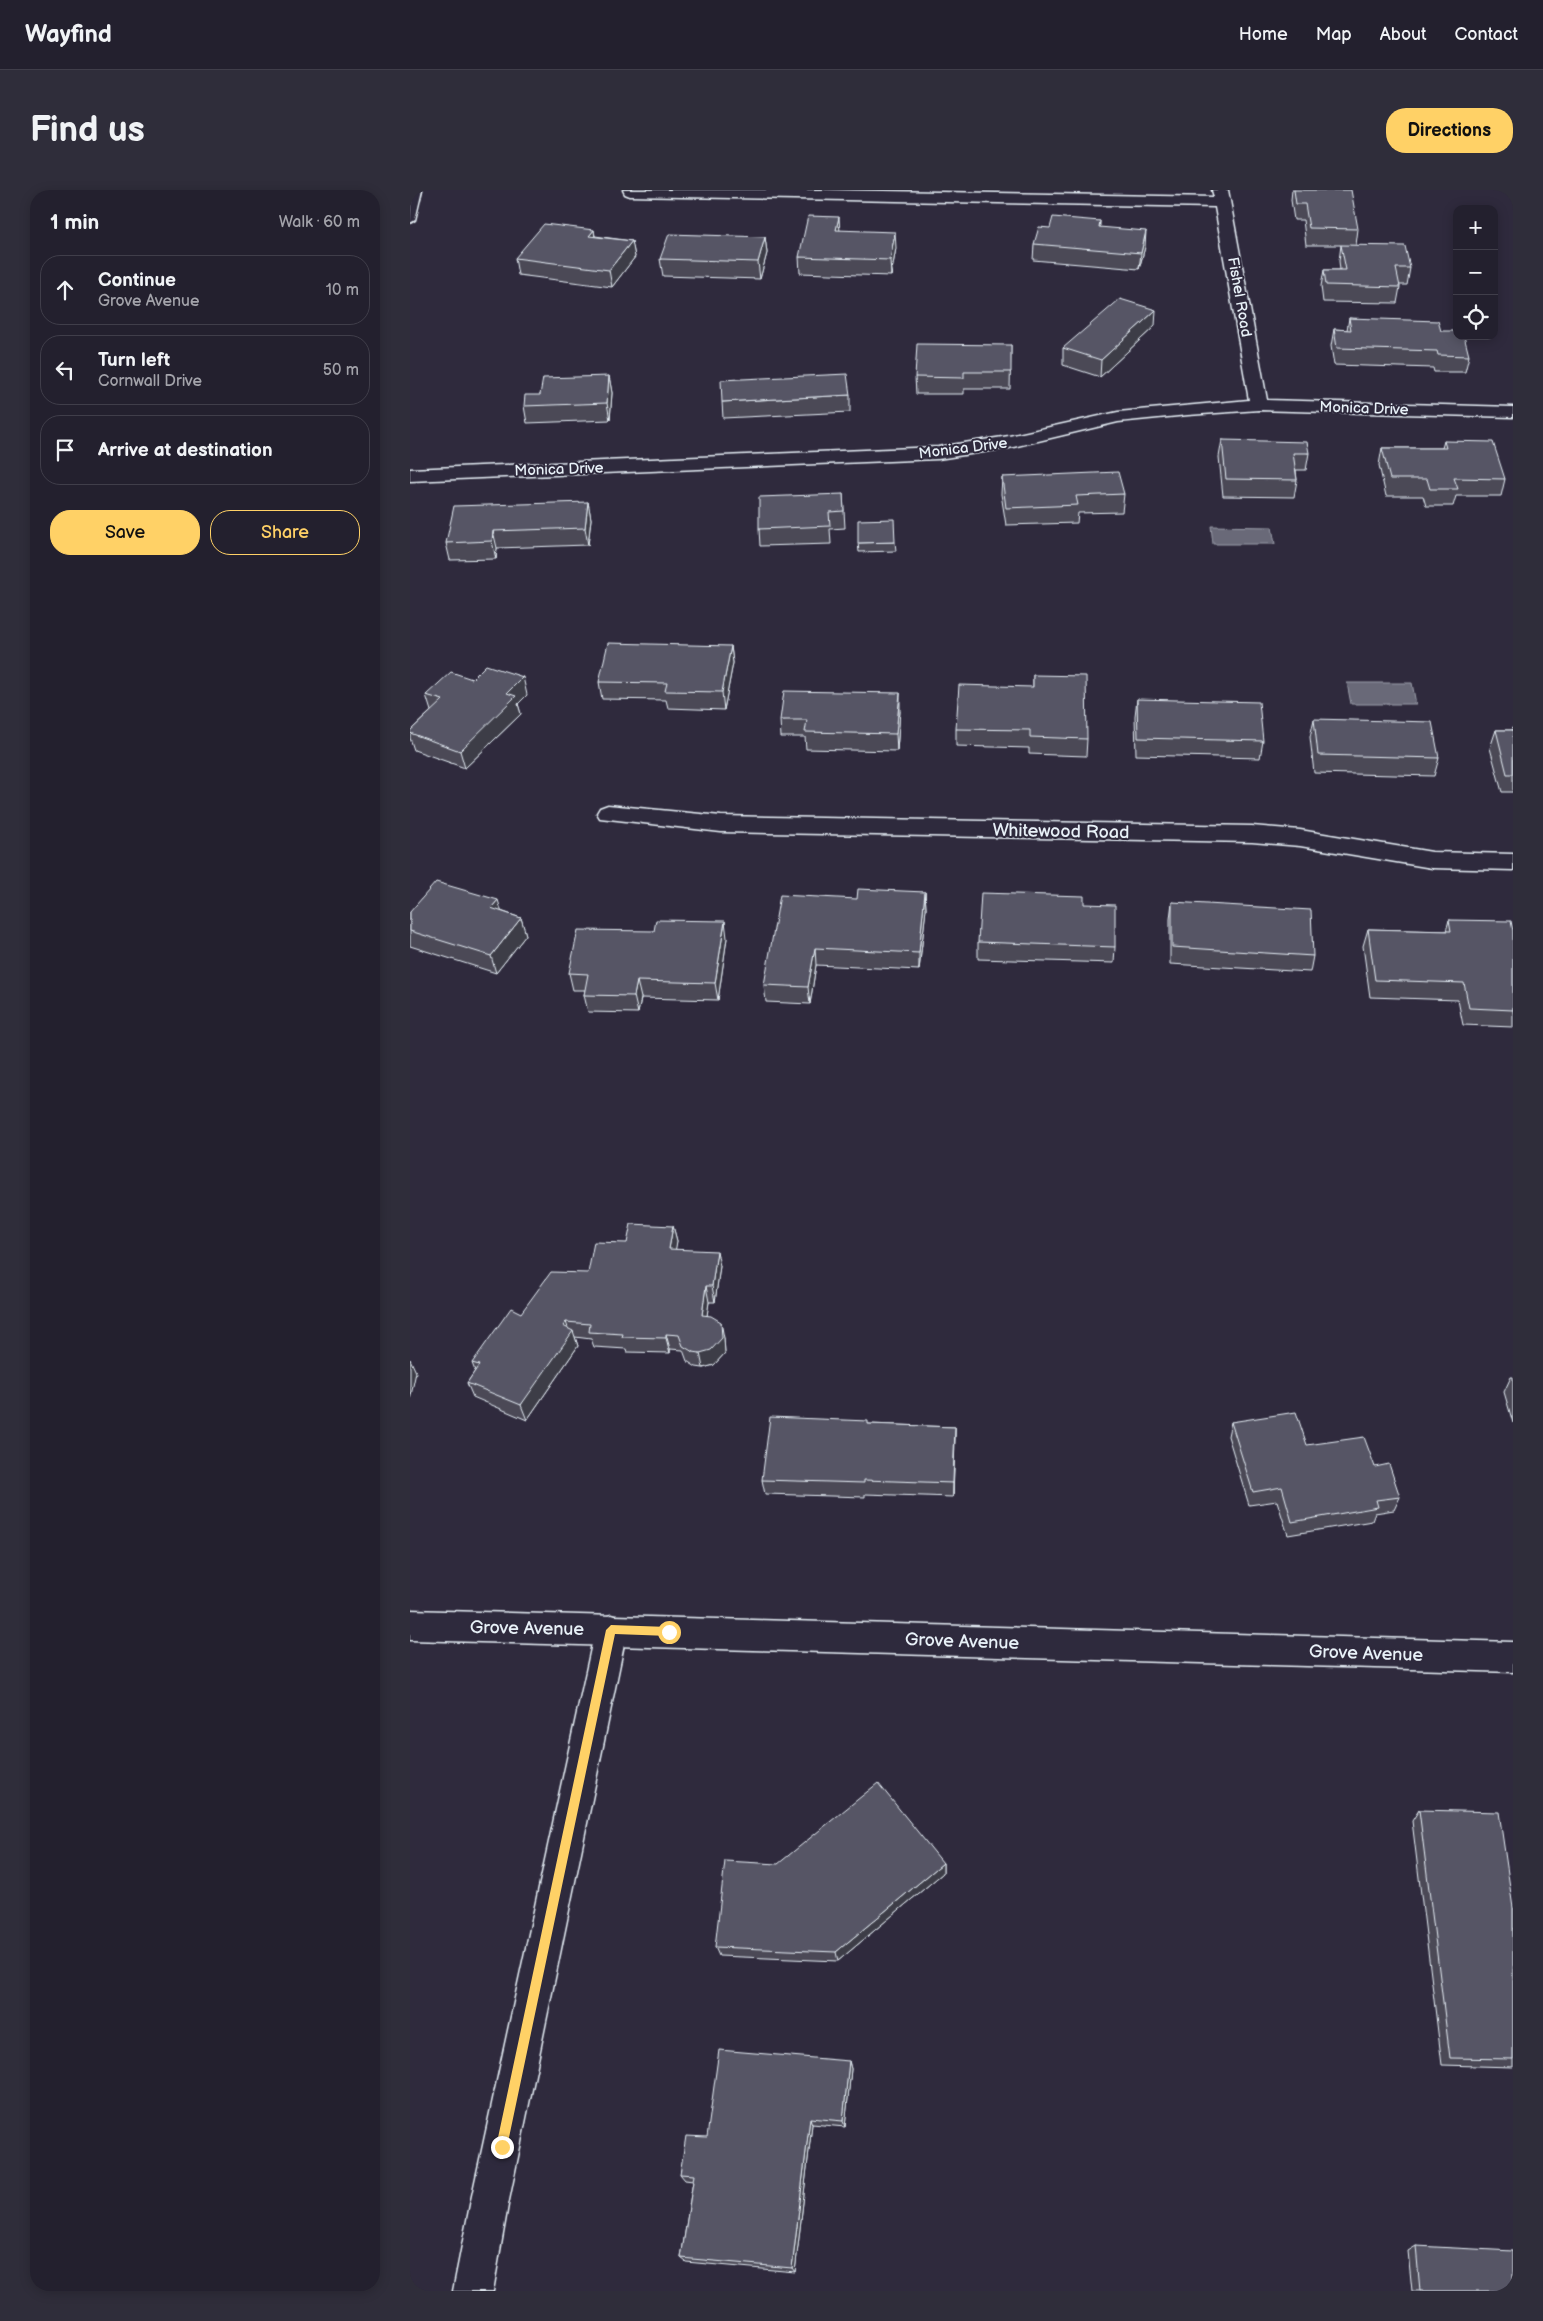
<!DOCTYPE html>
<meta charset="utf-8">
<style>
body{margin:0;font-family:"Balsamiq Sans",sans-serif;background:#2f2d3a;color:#f1f3f6}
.controls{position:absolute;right:15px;top:15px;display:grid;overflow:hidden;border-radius:10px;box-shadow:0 2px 12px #0003}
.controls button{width:45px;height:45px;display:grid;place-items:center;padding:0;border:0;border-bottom:1px solid #403e4a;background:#23202e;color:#f1f3f6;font:25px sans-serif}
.stop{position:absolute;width:15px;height:15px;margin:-11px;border:4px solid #ffd166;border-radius:50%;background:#fff}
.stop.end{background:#ffd166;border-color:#fff;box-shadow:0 1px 5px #0008}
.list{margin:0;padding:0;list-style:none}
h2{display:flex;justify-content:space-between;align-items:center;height:65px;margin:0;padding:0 20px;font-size:21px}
h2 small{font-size:16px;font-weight:400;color:#a3a3aa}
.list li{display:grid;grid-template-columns:32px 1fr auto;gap:15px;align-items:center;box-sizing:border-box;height:70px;margin:0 10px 10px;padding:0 10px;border:1px solid #403e4a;border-radius:20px}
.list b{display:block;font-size:19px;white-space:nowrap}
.list p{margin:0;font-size:16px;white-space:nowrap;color:#a3a3aa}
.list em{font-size:16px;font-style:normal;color:#a3a3aa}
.actions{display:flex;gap:10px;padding:15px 20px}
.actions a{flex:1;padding:11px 0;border:1px solid #ffd166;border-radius:20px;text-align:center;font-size:18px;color:#ffd166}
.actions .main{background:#ffd166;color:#111}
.icon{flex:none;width:28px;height:28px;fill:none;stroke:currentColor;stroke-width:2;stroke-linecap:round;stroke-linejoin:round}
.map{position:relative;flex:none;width:1103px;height:2101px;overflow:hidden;border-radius:20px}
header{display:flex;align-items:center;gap:30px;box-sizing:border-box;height:70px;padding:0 25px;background:#23202e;border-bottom:1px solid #403e4a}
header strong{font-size:24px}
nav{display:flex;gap:28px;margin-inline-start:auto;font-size:18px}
.intro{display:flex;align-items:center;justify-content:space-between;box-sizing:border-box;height:120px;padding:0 30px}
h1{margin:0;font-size:35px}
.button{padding:12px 22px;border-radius:20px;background:#ffd166;color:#111;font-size:18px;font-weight:700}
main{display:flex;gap:30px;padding:0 30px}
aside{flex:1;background:#23202e;border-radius:20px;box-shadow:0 2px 12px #0003}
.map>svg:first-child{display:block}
.water{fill:#696978;stroke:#9c9fab}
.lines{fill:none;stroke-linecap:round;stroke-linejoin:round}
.service-casing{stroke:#e8f1f8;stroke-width:3}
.minor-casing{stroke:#e8f1f8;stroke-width:3}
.tertiary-casing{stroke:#e8f1f8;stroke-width:3}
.service{fill:#2f2a3d;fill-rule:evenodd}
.minor{fill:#2f2a3d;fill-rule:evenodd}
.tertiary{fill:#2f2a3d;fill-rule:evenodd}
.wall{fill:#4b4957;stroke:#e8f1f8}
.shaded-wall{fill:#3d3c47;stroke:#e8f1f8}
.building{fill:#575565;stroke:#e8f1f8}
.route{fill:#ffd166}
.labels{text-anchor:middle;stroke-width:4;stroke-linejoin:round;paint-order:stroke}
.far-street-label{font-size:15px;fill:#e8f1f8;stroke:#2f2a3d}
.street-label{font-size:18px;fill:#e8f1f8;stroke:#2f2a3d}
</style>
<header>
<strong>Wayfind</strong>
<nav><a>Home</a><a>Map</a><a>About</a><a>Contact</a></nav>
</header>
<div class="intro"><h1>Find us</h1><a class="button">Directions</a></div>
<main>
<aside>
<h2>1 min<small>Walk · 60 m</small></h2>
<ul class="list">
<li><svg class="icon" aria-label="ahead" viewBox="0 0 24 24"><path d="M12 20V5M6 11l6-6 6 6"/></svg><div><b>Continue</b><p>Grove Avenue</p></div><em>10 m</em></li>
<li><svg class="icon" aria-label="left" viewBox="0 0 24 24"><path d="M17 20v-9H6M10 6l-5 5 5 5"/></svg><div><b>Turn left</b><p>Cornwall Drive</p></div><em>50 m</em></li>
<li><svg class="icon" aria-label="arrive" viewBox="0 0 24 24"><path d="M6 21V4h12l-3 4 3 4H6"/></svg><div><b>Arrive at destination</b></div></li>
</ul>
<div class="actions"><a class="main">Save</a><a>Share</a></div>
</aside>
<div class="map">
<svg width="1103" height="2101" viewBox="0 0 1103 2101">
<rect width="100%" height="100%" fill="#2f2a3d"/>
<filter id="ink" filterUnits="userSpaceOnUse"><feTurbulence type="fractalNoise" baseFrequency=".02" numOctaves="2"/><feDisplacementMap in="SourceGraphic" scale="10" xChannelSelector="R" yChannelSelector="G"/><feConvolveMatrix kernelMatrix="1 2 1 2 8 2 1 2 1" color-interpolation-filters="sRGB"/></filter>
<g filter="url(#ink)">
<path class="water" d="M801 336 862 337 865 354H803Z
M937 493H1002L1006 514H941Z"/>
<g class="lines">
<defs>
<path id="service" d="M2 0H12L5 30 0 33Z"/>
<path id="minor" d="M213 0H417L804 7 802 0H818L857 210 1103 217V227L849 220 778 225 708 232 599 258 528 269 0 291V279L528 257 599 246 708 222 839 210 805 17 220 6 215 4Z
M198 615 311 626 842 636 890 640 1022 662 1103 664V680L1022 678 890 656 842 652 311 642 190 628 187 623 190 618Z
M201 1425 212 1429 217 1440 98 2015 83 2101H43L60 2015 185 1440 190 1429Z"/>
<path id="tertiary" d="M0 1420 1103 1452V1482L0 1450Z"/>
</defs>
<use href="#service" class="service-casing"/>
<use href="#minor" class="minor-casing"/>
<use href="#tertiary" class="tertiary-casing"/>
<use href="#service" class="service"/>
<use href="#minor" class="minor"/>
<use href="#tertiary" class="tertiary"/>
</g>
<path class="wall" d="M882 0H884L948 39 946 55 1000 78 997 95H989L990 97 987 113 913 112 911 96 914 80H930L929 71 931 55H896L893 30H884L881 10Z
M690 31V37L735 57 729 79 623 70 624 54 640 38Z
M184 40 185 46 222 51 225 67 202 97 108 85 105 68Z
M355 47 357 63 350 89 253 86 250 69Z
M486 58 481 86 390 83 389 67Z
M939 128 1031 141 1059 166 1055 182H1024L1023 178 924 175 921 156 924 139 937 140Z
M745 136 690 187 653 175V158Z
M601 155 600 199H554V204H506L505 187Z
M199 186 202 203 200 230 117 233 114 216 130 205Z
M440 205V222L313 228 312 212Z
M812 250 899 263 896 280H886L887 290 884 307 813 306 809 267Z
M1034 251 1095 289 1091 306H1046L1043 316H1016L1013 306H976L969 275 972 258H1032Z
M592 287 714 304 712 322 668 323 667 333 596 335 591 304Z
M433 304 435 338 420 339 421 354 350 356 349 339Z
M178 312 181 329 178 355 87 358 86 369 40 370 36 353Z
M485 352 486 361 449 362 448 353Z
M321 456 323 473 314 520 258 518 256 510 192 509 189 492Z
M623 485 677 549 676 566 619 564V558L546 556V539L623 497Z
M62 489 117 505 108 514 111 524 55 578 4 560 0 548V541L21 521 16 505Z
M727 509 853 551 850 568 726 565 725 526Z
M490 521 487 561 396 559 395 547H371L370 530Z
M904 529 1029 568 1024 586 904 583 900 547Z
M1103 537V602H1092L1080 558 1086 540H1102Z
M515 702 516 719 509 780 406 775 400 814 356 812 354 795 447 709Z
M762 712 903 766 900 782 760 774V729Z
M674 714 705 757 704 773 568 769V752Z
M91 721 111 728 116 745 86 783 0 756V722Z
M1039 730 1103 741V837L1053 835 1048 810 960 807 953 756 958 739 1036 741Z
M244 741 317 748 308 810 231 808 228 823 178 822 174 805 175 800H163L159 783Z
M263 1036 267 1051 265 1059 310 1076 305 1112H299L297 1125 314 1148 315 1163 304 1175 293 1178 286 1177 277 1171 273 1160 260 1159V1163L217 1162 216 1159 184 1157 181 1149 165 1147 168 1156 117 1230 63 1207 57 1193 65 1181 62 1173 111 1123 178 1083 217 1053Z
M1101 1187H1103V1233L1094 1202Z
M821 1232 965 1277 990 1307 984 1320 965 1323 962 1331 878 1345 867 1311 839 1315 818 1246Z
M458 1234 545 1237 543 1307 455 1304V1307L355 1304 352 1290Z
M1009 1620 1103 1718V1877L1032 1875 1002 1631Z
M533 1673V1683L428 1771 309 1766 305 1757 368 1674Z
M439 1871 441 1879 435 1937 402 1934 385 2082 276 2072 271 2068 283 1991 275 1990 270 1984 297 1947Z
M1006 2056 1103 2101H1002L998 2061Z"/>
<path class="shaded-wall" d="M429 27 430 43 426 40Z
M184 40 186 57 179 46Z
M736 41 735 57 729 79 731 63Z
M485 42 486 58 481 86 480 70Z
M355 47 357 63 350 89 348 72Z
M222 51 225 67 202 97 199 80Z
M746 120 745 136 690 187 691 170Z
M199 186 202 203 200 230 197 213Z
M178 312 181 329 178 355 175 338Z
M83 341 87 358 86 369 82 351Z
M321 456 323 473 314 520 312 502Z
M113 487 117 505 108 514 111 524 55 578 50 561 97 503Z
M490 503V521L487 561 486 544Z
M515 702 516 719 509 780V763Z
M88 710 93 727 81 718Z
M111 728 116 745 86 783 81 766Z
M315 731 317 748 308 810 305 793Z
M405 758 406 775 400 814 398 797Z
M227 791 231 808 228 823 224 806Z
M263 1036 267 1051 263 1075 259 1059Z
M307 1061 310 1076 305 1112 302 1096Z
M296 1096 299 1112 295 1140 292 1125Z
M156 1132 160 1144 163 1141 168 1156 117 1230 111 1215 153 1136Z
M311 1132 314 1148 315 1163 304 1175 293 1178 290 1163Z
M256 1144 260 1159V1163L256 1148Z
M0 1169 6 1182 0 1210Z
M545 1237V1251L543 1307V1293Z
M533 1673V1683L428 1771 426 1762Z
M439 1871 441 1879 435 1937 433 1931Z
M400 1928 402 1934 385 2082 382 2078Z"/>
<path class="building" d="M884 0H941L948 39 899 38 895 14H886Z
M398 26 429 27 426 40 485 42 480 70 389 67Z
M643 27 690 31 689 37 736 41 731 63 624 54 629 37 640 38Z
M134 34 184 40 179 46 222 51 199 80 105 68Z
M259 44 355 47 348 72 250 69Z
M931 55 995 56 1000 78H986L990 97 916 95 914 80H936Z
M710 109 746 120 691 170 653 158Z
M939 128 1028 131 1031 141H1047V146H1054L1059 166 1028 165 1027 161 927 158 924 139 941 140Z
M507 154 601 155V182H554V188L505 187Z
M437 184 440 205 312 212 311 190Z
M199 186 197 213 114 216 115 205H130L133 188Z
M812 250 897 252 899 263H883L887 290 816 289Z
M1034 251 1083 252 1095 289 1044 288 1048 299H1020L1017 289H980L972 258H1036Z
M708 282 714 304 666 306 668 315 596 318 592 287Z
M433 304 434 321 419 322 420 336 349 339V307Z
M178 312 175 338 83 341 82 351 36 353 44 316Z
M484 329 485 352 448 353V330Z
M198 453 321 456 312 502 255 501 257 493 189 492Z
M76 475 113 487 97 503 106 506 50 561 0 543V541L33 510 16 505 41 482 62 489Z
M623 485 676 486 677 549 620 547V540L546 539 549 495 623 497Z
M374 501 490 503 486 544 395 542 397 530H370Z
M727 509 849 512 853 551 728 548Z
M904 529 1022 532 1029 568 908 565Z
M1086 540H1103V584H1097Z
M26 692 88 710 81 718 111 728 81 766 0 741V722Z
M448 699 515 702 509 763 405 758 398 797 354 795 370 705 447 709Z
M571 703 674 706V714L705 715V757L568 752Z
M762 712 901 720 903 766 762 757Z
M246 730 315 731 305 793 227 791 224 806 174 805 178 784 159 783 168 740 244 741Z
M1039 730 1101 731 1103 741V820L1059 818 1054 793 965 790 958 739 1041 741Z
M221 1034 263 1036 259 1059 307 1061 302 1096H296L292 1125 301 1126 311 1132 312 1148 301 1160 290 1163 283 1162 273 1156 269 1145 256 1144V1148L212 1147 213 1144 179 1142 180 1134 156 1132 153 1136 163 1141 111 1215 57 1193 69 1175 62 1173 101 1118 111 1123 141 1082 178 1083 184 1052 217 1053Z
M886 1222 897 1255 954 1247 965 1277 979 1274 990 1307 966 1310 968 1317 882 1332 872 1297 843 1302 821 1232Z
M360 1227 458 1231V1234L545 1237 543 1293 454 1290V1293L352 1290Z
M468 1593 533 1673 426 1762 305 1757 315 1671 368 1674Z
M1009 1620 1089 1622 1103 1718V1869L1040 1868Z
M309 1860 439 1871 433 1931 400 1928 382 2078 271 2068 284 1985 270 1984 276 1946 297 1947Z
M1006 2056 1103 2061V2101H1010Z"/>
</g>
<path class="route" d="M201 1435 259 1437 264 1442 259 1446 205 1444 97 1957 96 1961 92 1963 88 1961 86 1957 196 1440Z"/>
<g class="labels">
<g class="far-street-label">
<text transform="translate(830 107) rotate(80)" y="5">Fishel Road</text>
<text transform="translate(954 218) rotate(2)" y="5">Monica Drive</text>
<text transform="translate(553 258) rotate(-7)" y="5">Monica Drive</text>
<text transform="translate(149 279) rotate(-2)" y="5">Monica Drive</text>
</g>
<g class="street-label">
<text transform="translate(651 641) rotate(1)" y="6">Whitewood Road</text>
<text transform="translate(117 1438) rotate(1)" y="6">Grove Avenue</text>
<text transform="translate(552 1451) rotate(2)" y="6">Grove Avenue</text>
<text transform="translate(956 1463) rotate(2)" y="6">Grove Avenue</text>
</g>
</g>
</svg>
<div class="controls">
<button>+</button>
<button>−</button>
<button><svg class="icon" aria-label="locate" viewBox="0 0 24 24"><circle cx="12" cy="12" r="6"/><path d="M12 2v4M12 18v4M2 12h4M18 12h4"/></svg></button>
</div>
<div class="stop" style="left:259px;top:1442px"></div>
<div class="stop end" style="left:92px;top:1957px"></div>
</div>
</main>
